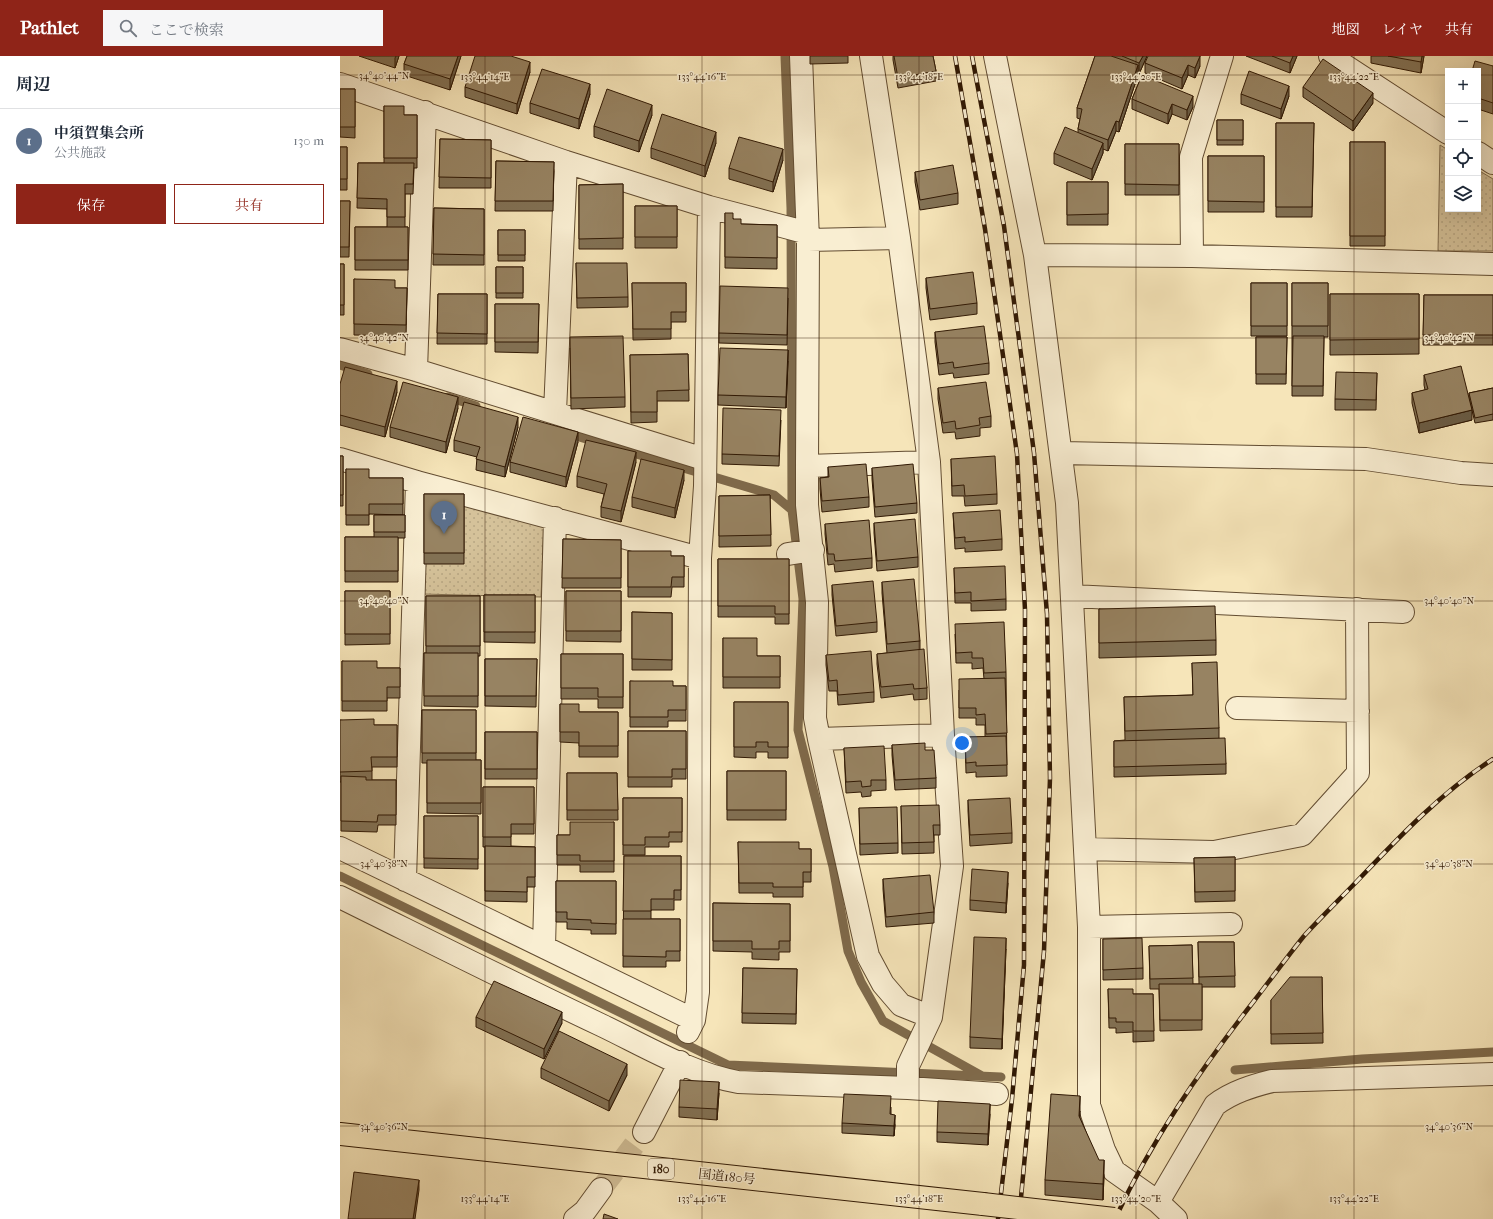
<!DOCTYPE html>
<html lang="ja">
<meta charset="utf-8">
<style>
body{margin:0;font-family:"IM FELL French Canon","Noto Serif JP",serif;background:#f6f6f7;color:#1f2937}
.controls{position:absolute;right:12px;top:12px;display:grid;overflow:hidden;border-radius:0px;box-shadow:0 4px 16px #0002}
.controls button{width:36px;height:36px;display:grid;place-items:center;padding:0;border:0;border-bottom:1px solid #e0e1e3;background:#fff;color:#1f2937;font:20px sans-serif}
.you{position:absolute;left:622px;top:687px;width:14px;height:14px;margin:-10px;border:3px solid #fff;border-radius:50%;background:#1a73e8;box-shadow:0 0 0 6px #1a73e833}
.badge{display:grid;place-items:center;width:26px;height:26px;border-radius:50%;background:#8f2418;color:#fff;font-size:13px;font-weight:700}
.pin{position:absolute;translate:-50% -33px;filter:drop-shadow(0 1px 2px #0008)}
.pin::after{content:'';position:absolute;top:21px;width:14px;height:12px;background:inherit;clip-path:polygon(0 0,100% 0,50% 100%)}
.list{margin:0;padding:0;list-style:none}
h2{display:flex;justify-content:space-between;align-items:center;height:52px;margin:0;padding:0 16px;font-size:17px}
h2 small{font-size:13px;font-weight:400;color:#747a83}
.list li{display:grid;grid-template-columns:26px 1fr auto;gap:12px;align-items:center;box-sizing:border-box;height:64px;padding:0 16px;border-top:1px solid #e0e1e3}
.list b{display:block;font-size:15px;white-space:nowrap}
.list p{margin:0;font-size:13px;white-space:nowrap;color:#747a83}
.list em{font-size:13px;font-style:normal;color:#747a83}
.actions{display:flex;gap:8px;padding:12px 16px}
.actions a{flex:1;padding:9px 0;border:1px solid #8f2418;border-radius:0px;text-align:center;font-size:14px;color:#8f2418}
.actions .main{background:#8f2418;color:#fff}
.icon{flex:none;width:22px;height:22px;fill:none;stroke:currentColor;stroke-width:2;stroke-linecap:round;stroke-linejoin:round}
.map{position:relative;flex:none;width:1153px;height:1163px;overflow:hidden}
header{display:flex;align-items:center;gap:24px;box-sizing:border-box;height:56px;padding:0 20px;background:#8f2418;color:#fff}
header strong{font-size:19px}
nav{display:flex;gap:22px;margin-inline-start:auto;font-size:14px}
.search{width:280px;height:36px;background:#f6f6f7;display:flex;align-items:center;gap:10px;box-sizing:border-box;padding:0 14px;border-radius:0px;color:#747a83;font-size:15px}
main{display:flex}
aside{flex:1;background:#fff}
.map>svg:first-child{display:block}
.park{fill:url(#park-dots);stroke:#836e4f}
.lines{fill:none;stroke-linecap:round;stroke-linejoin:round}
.stream{stroke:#7f6a4b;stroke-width:9}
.street-tunnel{stroke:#cfbc95;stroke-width:22;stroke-dasharray:22 11;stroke-linecap:butt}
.street-casing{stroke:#624c31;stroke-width:24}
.highway-casing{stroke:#311904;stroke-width:24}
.street{stroke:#f9eed2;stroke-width:22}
.highway{stroke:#f6e5b9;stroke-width:22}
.rail-casing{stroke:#311904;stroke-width:4.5}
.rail{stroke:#f9eed2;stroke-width:3;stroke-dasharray:9;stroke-linecap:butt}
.highway-bridge-casing{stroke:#311904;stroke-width:24;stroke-linecap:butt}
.highway-bridge{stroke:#f6e5b9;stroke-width:22}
.wall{fill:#827154;stroke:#311904}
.shaded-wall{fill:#6a5c45;stroke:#311904}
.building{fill:#978362;stroke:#311904}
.ticks{fill:none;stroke:#311904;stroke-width:1;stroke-opacity:0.45}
.labels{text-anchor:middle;stroke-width:3;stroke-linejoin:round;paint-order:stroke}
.shield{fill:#f9eed2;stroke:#6d5942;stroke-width:1}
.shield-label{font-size:12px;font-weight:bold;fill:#311904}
.street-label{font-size:13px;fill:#311904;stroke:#f9eed2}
.ticks-label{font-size:10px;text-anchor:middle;fill:#311904;stroke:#f9eed2;stroke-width:3;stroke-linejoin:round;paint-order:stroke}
</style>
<header>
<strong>Pathlet</strong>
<div class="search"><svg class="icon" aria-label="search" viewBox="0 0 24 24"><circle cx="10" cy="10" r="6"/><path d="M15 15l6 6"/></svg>ここで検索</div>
<nav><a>地図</a><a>レイヤ</a><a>共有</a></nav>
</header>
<main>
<aside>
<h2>周辺<small></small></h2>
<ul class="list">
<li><span class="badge" style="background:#5c6f8a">1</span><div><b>中須賀集会所</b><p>公共施設</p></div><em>130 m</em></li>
</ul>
<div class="actions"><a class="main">保存</a><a>共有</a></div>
</aside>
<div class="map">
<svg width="1153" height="1163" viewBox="0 0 1153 1163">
<defs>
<pattern id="park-dots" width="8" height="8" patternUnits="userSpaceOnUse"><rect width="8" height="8" fill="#d5c29a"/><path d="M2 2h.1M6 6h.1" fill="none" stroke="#b7a683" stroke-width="1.8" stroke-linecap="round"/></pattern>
</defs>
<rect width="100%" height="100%" fill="#f6e5b9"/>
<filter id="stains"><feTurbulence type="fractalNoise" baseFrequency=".005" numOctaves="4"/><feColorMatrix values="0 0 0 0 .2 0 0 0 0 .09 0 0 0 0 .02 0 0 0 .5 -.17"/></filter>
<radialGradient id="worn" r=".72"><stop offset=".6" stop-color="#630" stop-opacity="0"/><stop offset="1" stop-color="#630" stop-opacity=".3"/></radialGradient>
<path class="park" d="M1100 89 1108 94V153H1138V114L1153 123V195H1098Z
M82 435 204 468 201 541 82 538Z"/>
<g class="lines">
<path class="stream" d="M445 0 451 152 452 454 463 543 458 674 493 811 508 895 521 926 543 965 642 1020
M0 309 28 318
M108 341 136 350
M226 377 434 439 452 454
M0 820 388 1009 661 1021
M895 1014 1022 1003 1153 996"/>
<path class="street-tunnel" d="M261 1133 304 1076"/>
<defs>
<path id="street" d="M461 0 468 184
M531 0 559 182
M655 0 695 199 727 447 749 871V1049L764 1094 774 1115 818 1146 836 1163
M990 0 1108 77
M0 28 226 106 369 151 468 177
M1138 97 1153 107
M695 199 852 200 1153 208
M852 200 851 101 882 0
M0 293 76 314 364 403
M76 314 85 56
M215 356 226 106
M722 397 1026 403 1121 417 1153 419
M0 403 77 426 360 502
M467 410 468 184 559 182 589 406
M448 498 473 494
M732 540 1063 556
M897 652 1018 655
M479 683 475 662 477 546 467 449V410L589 406 603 679
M0 792 354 964
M745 793 874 796 962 779 1018 717 1017 553
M65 824 77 426
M0 841C87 884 174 928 261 969 303 989 351 1018 398 1026L568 1032 657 1038
M749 871 891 868
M204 891 215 462
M348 976 354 964 358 936 360 502 365 430 369 151
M568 1032V1010L591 961 612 810 603 679 479 683 528 900 543 928 561 949 591 961
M304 1076 340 1006
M818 1146 875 1049C892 1036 912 1030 932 1025L1153 1018
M235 1163 245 1155 261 1133"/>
<path id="highway" d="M0 1078 643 1148"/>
</defs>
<use href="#street" class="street-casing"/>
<use href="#highway" class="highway-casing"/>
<use href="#street" class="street"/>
<use href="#highway" class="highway"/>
<defs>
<path id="rail" d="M615 0 645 173 677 398 685 554 684 909 672 1043 658 1163
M632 0 664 170 694 397 707 558 710 722 704 895 679 1163
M775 1163C812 1083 861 1013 914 945 931 923 947 901 964 880 982 860 1002 841 1021 821 1061 779 1103 735 1153 703"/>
</defs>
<use href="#rail" class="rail-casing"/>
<use href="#rail" class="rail"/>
<defs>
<path id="highway-bridge" d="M643 1148 774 1163"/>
</defs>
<use href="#highway-bridge" class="highway-bridge-casing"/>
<use href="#highway-bridge" class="highway-bridge"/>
</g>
<path class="wall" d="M19 0H59L55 12Z
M67 0H121L110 34 64 19V8Z
M470 0H508V7L470 8Z
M553 0H593L596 15V25L558 32 553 4Z
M755 0H807L799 18 798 17V19L779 76 776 75 768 95 763 93V97L752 124 714 108V97L738 77V73L740 63 737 62V52Z
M906 0H957L950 17Z
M1031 0H1084L1081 17 1031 7Z
M805 7 860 10 855 22 848 19 842 33 805 17Z
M1153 10V58L1138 53V15Z
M190 16 177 58 125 41V31Z
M802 19 853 51 847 64 832 58 828 68 792 53V43Z
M963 31 1033 47 1013 75 963 41Z
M0 33H15V82L0 81Z
M250 38 239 73 190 57V47Z
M901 38 949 40 941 63 901 48Z
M44 50 64 59H77V112H74L73 138H65V171H68V214H15V171H47V153L17 152 18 107H44Z
M312 59 299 96 254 81V70Z
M877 64H903V89H877Z
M936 67H974L972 161H936Z
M100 83 151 84V132H99Z
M1010 86H1045V190H1010Z
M376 87 365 121 311 102V92Z
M785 88H839V139H785Z
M0 91H7V134H0Z
M868 100H924V156H868Z
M443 104 433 136 389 123V112Z
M156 105 214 106 213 155H155Z
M575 116 618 137V148L580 154 575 126Z
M727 126H768V169H727Z
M283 128V193H239V129Z
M0 145H10L9 201H0Z
M295 150H337V192H295Z
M94 152 144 153V209H93Z
M385 157 401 168 437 169V213L385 212Z
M158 174H185V205H158Z
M236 207 288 241V251L237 252Z
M0 208H4V259H0Z
M156 211H183V242H156Z
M586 222 637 247V258L590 264 586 232Z
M14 223 55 232H67L66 280 14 279Z
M292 227H346V266H331V283L293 284Z
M911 227H947V280H911Z
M952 227H988V281H984L983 340H952Z
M98 238H147V288H97Z
M990 238H1079V298L990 299Z
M1084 239H1153V289H1083Z
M448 242 447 289 379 287V277Z
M155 248H199L198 297 155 296Z
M595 276 649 307V318L614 322 613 317 599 319 595 286Z
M916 281H947L946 328H916Z
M230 292 285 341V351L231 353Z
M348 298 349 345H317V366L291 367 290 299Z
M448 305 446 352 378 349V339Z
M1037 317 1036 354H995V343Z
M1084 319 1132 364 1079 377 1072 347V337L1085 334 1084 329Z
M0 328 57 336 45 381 0 369Z
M598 332 651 360V371L640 372V380L616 383 615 376 603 377 598 343Z
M1153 332V364L1135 367 1129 342V337Z
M118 352 106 397 50 381V371Z
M441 364 439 410 382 408V398Z
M178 371 165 421 136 414 137 401 114 395V384Z
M238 386 226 431 170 416V406Z
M0 400H3V450H0Z
M611 403 657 438V448L625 450 624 440H612Z
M296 406 281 466 261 461V451L264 438 237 431V420Z
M488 411 529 441V451L482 456 480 433V422L488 421Z
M532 412 577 447V457L535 461 532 423Z
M6 413 29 422H63V459L29 458V469H6Z
M344 424 335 462 292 451V441Z
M84 438H124V508H84Z
M430 439 431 490 379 491V440Z
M613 457 662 483V494L625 496V492L615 493Z
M34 459H65V482H58V526H5V481H34Z
M534 467 578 501V511L537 515 534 477Z
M485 468 532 502V512L495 516 494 508 488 509 485 478Z
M223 483 281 484V532H222Z
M288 495 331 500H344V531H332L331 541H288Z
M378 503H449V568H435V561H378Z
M614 512 666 543V554L631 555V547H615Z
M542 526 580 585V594L587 632V643L574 644 573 638 541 642 537 608V598L547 597 542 537Z
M492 529 537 566V576L496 580 492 539Z
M5 535H50V588L5 589Z
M226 535H281V586L226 585Z
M144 539H195V587L144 586Z
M86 540H140V600H138V651L84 650V597H86Z
M759 553 876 584V599L759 602Z
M292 556 332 557V614H292Z
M615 578 666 616 667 720 636 721V716L626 717 625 681H645V669H636V662H619V634L644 623 643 612 632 613V607H616Z
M383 582 417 600H440V632H383Z
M221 598H283V652H258V643H221Z
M486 599 534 636V646L498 649 497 635H489L486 609Z
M145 603H197L196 651 145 650Z
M2 605 37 612H60V642H47V655H2Z
M852 607 879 672V682L886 708V718L774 721V685L785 684 784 641 853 639Z
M290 625 333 630H346V665H328V671H290Z
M394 646H448V702H428V696H416V702L394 701Z
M220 648 239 656H278V701H239V687L220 686Z
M82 654H136V704H141V758L87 757V707H82Z
M0 664 34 669H57V711H32V724H56V769H38L37 776 1 775V726H0Z
M288 675H346V723H332V731H288Z
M145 676H197V723H145Z
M552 689 585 694 596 722V732L555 734 552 699Z
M504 692 546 724V734L531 735V740L522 741 521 736 506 737Z
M387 715H446V764H387Z
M227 717H277L278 764H227Z
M143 731H194V778H171V790L195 791V831H187V846L145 845V791H143Z
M283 742H342V786H329V791H305V799H283Z
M628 744 672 777V787L630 790 628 755Z
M561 750 600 769V779H594V797L562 798Z
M519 752 558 787V797L520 799Z
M84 760H138V813L84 812Z
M274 766V816H240V809H217V779H230Z
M398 786 459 793H471V826H463V841H433V837H399Z
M284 800H341V844H334V854H311V863H340V905H326V911H283Z
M895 801V845L855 846 854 802Z
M543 823 594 856V867L546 871 543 833Z
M216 825H276V878H251V874L227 873V866H216Z
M668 827 666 857 630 854V844Z
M373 847 450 848V896H439V904L412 903V896L373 895Z
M763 883 803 912V923L763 924Z
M858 886H894L895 931H862V974L820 975 819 933H810L809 890 852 889 853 928H859Z
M666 893 662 993 630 992V981Z
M403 912 457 913 456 968 402 967Z
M982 921 983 987 931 988V944Z
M768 933 793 938H813L814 985 793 986V976L776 977V972H769Z
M136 961 222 967 204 1003 136 971Z
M201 1012 287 1019 269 1055 201 1022Z
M379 1037 377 1064 339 1061V1051Z
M551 1051V1059L555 1069 554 1080 502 1077V1067Z
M740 1055V1062L764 1119 763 1144 705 1139V1124Z
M650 1058 648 1089 597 1086V1076Z"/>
<path class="shaded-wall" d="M56 0H59L55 12V2Z
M118 0H121L110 34V23Z
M803 0H807L799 18V7Z
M860 0V10L855 22V12Z
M953 0H957L950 17V7Z
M1082 0H1084L1081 17V6Z
M190 6V16L177 58V48Z
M798 9V19L779 76V66Z
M848 9V19L842 33V22Z
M250 28V38L239 73V63Z
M949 30V40L941 63V53Z
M1033 37V47L1013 75V65Z
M853 40V51L847 64V54Z
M832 48V58L828 68V58Z
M312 49V59L299 96V85Z
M776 65V75L768 95V84Z
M376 76V87L365 121V110Z
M763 87V97L752 124V113Z
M443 93V104L433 136V126Z
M448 294V305L446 352V341Z
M57 325V336L45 381V371Z
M118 341V352L106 397V386Z
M1132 354V364L1079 377V367Z
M178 361V371L165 421V411Z
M238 376V386L226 431V421Z
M296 396V406L281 466V455Z
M344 414V424L335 462V452Z
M668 816V827L666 857V847Z
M666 882V893L662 993V983Z
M222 956V967L204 1003V993Z
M287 1008V1019L269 1055V1045Z
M379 1026V1037L377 1064V1053Z
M740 1040V1055L739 1075V1060Z
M650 1048V1058L648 1089V1078Z
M555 1059V1069L554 1080V1070Z
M764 1104V1119L763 1144V1128Z
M79 1124V1134L75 1163H73Z"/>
<path class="building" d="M67 0H118L110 23 64 8Z
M135 0H171L190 6 177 48 125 31Z
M554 0H593L596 15 558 22Z
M755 0H771L798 9 779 66 776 65 768 84 738 73 742 53 737 52Z
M782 0H803L799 7Z
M808 0H860L855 12 848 9 842 22 805 7Z
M932 0H953L950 7Z
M1048 0H1082L1081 6Z
M983 3 1033 37 1013 65 963 31Z
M1135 5 1153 10V47L1138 42V15H1132Z
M202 13 250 28 239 63 190 47Z
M909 15 949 30 941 53 901 38Z
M802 19 853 40 847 54 832 48 828 58 792 43Z
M0 33H15V71H0Z
M267 33 312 49 299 85 254 70Z
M44 50H64V59H77V102H44Z
M322 58 376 76 365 110 311 92Z
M877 64H903V84H877Z
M936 67H974L972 151H936Z
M725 71 763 87 752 113 714 97Z
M399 81 443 93 433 126 389 112Z
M100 83 151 84V122L99 121Z
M1010 86H1045V180H1010Z
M785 88H839V129L785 128Z
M0 91H7V123H0Z
M868 100H924V146L868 145Z
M156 105 214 106 213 145H155Z
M18 107H74L73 128H65V161H47V143L17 142Z
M613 109 618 137 580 144 575 116Z
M727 126H768V158L727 159Z
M283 128V182L239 183V129Z
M0 145H10L9 191H0Z
M295 150H337V181H295Z
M94 152 144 153V199L93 198Z
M385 157H393V163H401V168L437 169V202L385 201Z
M15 171H68V204H15Z
M158 174H185V199H158Z
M236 207H287L288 241 237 242Z
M0 208H4V249H0Z
M156 211H183V237H156Z
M633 216 637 247 590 253 586 222Z
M14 223 55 224V232H67L66 269 14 268Z
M292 227H346V256H331V273H293Z
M911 227H947V270H911Z
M952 227H988V270H952Z
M380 230 448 232 447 279 379 277Z
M98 238H147V278L97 277Z
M990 238H1079V283L990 284Z
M1084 239H1153V279H1083Z
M155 248H199L198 286H155Z
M644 270 649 307 614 312 613 306 599 308 595 276Z
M283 280 285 341 231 342 230 281Z
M953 280H984L983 330H952Z
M916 281H947L946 318H916Z
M380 292 448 294 446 341 378 339Z
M348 298 349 334 317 335V356H291L290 299Z
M1121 310 1132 354 1079 367 1072 337 1088 333 1084 319Z
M5 311 57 325 45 371 0 359V328Z
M996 316 1037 317 1036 344 995 343Z
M63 326 118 341 106 386 50 371Z
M646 326 651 360 639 362 640 369 616 373 615 365 603 367 598 332Z
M1153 332V358L1135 362 1129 337Z
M124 346 178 361 165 411 136 403 140 391 114 384Z
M383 352 441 354 439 400 382 398Z
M183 361 238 376 226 421 170 406Z
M246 384 296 396 281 455 261 451 267 428 237 420Z
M0 400H3V439H0Z
M655 400 657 438 625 440 624 429 612 430 611 403Z
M301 403 344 414 335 452 292 441Z
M526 408 529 441 482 445 480 422 489 421 488 411Z
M573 408 577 447 535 451 532 412Z
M6 413H29V422H63V448H29V459H6Z
M84 438H124V497H84Z
M430 439 431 479 379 480V440Z
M660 454 662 483 625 486V481L615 482 613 457Z
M34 459H65V476H34Z
M575 463 578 501 537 505 534 467Z
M529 464 532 502 495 505 494 498H488L485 468Z
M5 481H58V515H5Z
M223 483 281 484V522H222Z
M288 495H331V500H344V521H332L331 531H288Z
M378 503H449V558H435V550H378Z
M665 510 666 543 631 545V536L615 537 614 512Z
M574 523 580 585 547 588 542 526Z
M533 525 537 566 496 570 492 529Z
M5 535H50V578H5Z
M226 535H281V575H226Z
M144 539H195V576H144Z
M86 540H140V590H86Z
M875 550 876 584 759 587V553Z
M292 556 332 557V604L292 603Z
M664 566 666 616 644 617 643 602H632V596L616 597 615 568Z
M383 582H417V600H440V621H383Z
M584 593 587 632 574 633 573 628 541 631 537 598Z
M531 595 534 636 498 639 497 624 489 625 486 599Z
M84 597H138V640H84Z
M221 598H283V641H258V632H221Z
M145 603H197L196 640H145Z
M2 605H37V612H60V631H47V645H2Z
M877 606 879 672 785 675 784 641 853 639 852 607Z
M665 622 667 677 646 678 645 658 636 659V652H619V623Z
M290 625H333V630H346V654H328V661H290Z
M394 646H448V691H428V686H416V691H394Z
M220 648H239V656H278V690H239V676H220Z
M82 654H136V697H82Z
M34 663V669H57V701H31L32 715 0 716V664Z
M288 675H346V713H332V721H288Z
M145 676H197V713H145Z
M666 680 667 709 636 710V706L626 707 625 681Z
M885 682 886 708 774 711V685Z
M585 687V694H594L596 722 555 724 552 689Z
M544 690 546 724H531V730L522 731 521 725 506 726 504 692Z
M87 704H141V747H87Z
M387 715H446V754H387Z
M227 717H277L278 754H227Z
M1 720 26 721V724H56V759H38L37 766 1 765Z
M143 731H194V768H171V781H143Z
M283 742H342V776H329V781H305V789H283Z
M670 742 672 777 630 779 628 744Z
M599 749 600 769H593L594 786 562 787 561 750Z
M557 751 558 787 520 788 519 752Z
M84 760H138V803L84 802Z
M230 766H274V805H240V799H217V779H230Z
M398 786H459V793H471V816H463V831H433V827H399Z
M145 790 195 791V821H187V836L145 835Z
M284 800H341V834H334V843H311V855H283Z
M895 801V835L855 836 854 802Z
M632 813 668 816 666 847 630 844Z
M590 819 594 856 546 861 543 823Z
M216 825H276V868L251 867V864L227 863V856H216Z
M373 847 450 848V885H439V893H412V885H373Z
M283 863H340V895H326V901L283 900Z
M634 881 666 882 662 983 630 981Z
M802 882 803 912 763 914V883Z
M858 886H894L895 920 859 921Z
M852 889 853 922 810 923 809 890Z
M403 912 457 913 456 958 402 957Z
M950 921H982L983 977 931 978V944Z
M154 925 222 956 204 993 136 961Z
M819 928H862V964H820Z
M768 933H793V938H813L814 975H793V966H776V962H769Z
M219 975 287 1008 269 1045 201 1012Z
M340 1024 379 1026 377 1053 339 1051Z
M504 1038 551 1040 550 1058 555 1059 554 1070 502 1067Z
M711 1038 740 1040 739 1060 759 1104H764L763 1128 705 1124Z
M598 1045 650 1048 648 1078 597 1076Z
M14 1116 79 1124 73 1163H8Z
M264 1158 278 1163H263Z"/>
<path class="ticks" d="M145 0V1163M362 0V1163M579 0V1163M796 0V1163M1014 0V1163M0 19H1108M1138 19H1153M0 282H1153M0 545H1153M0 808H1153M0 1070H1153"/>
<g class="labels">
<rect class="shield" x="308" y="1103" width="26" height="20" rx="3"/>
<g class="shield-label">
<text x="321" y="1117">180</text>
</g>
<g class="street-label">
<text transform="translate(387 1120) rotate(6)" y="5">国道180号</text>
</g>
</g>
<g class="ticks-label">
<text x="44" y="23">34°40'44"N</text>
<text x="145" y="24">133°44'14"E</text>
<text x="362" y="24">133°44'16"E</text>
<text x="579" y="24">133°44'18"E</text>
<text x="796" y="24">133°44'20"E</text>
<text x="1014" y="24">133°44'22"E</text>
<text x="44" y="285">34°40'42"N</text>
<text x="1109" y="285">34°40'42"N</text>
<text x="44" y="548">34°40'40"N</text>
<text x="1109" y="548">34°40'40"N</text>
<text x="44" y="811">34°40'38"N</text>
<text x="1109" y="811">34°40'38"N</text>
<text x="44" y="1074">34°40'36"N</text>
<text x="1109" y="1074">34°40'36"N</text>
<text x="145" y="1146">133°44'14"E</text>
<text x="362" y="1146">133°44'16"E</text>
<text x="579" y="1146">133°44'18"E</text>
<text x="796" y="1146">133°44'20"E</text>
<text x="1014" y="1146">133°44'22"E</text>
</g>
<rect width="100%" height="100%" filter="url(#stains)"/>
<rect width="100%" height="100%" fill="url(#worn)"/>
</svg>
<div class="controls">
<button>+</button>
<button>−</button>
<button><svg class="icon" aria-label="locate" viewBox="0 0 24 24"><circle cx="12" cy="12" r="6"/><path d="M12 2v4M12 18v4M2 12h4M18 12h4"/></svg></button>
<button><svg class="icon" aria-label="layers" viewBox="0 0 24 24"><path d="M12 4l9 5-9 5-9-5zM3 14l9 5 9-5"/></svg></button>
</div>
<div class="you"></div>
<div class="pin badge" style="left:104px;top:478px;background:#5c6f8a">1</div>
</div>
</main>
